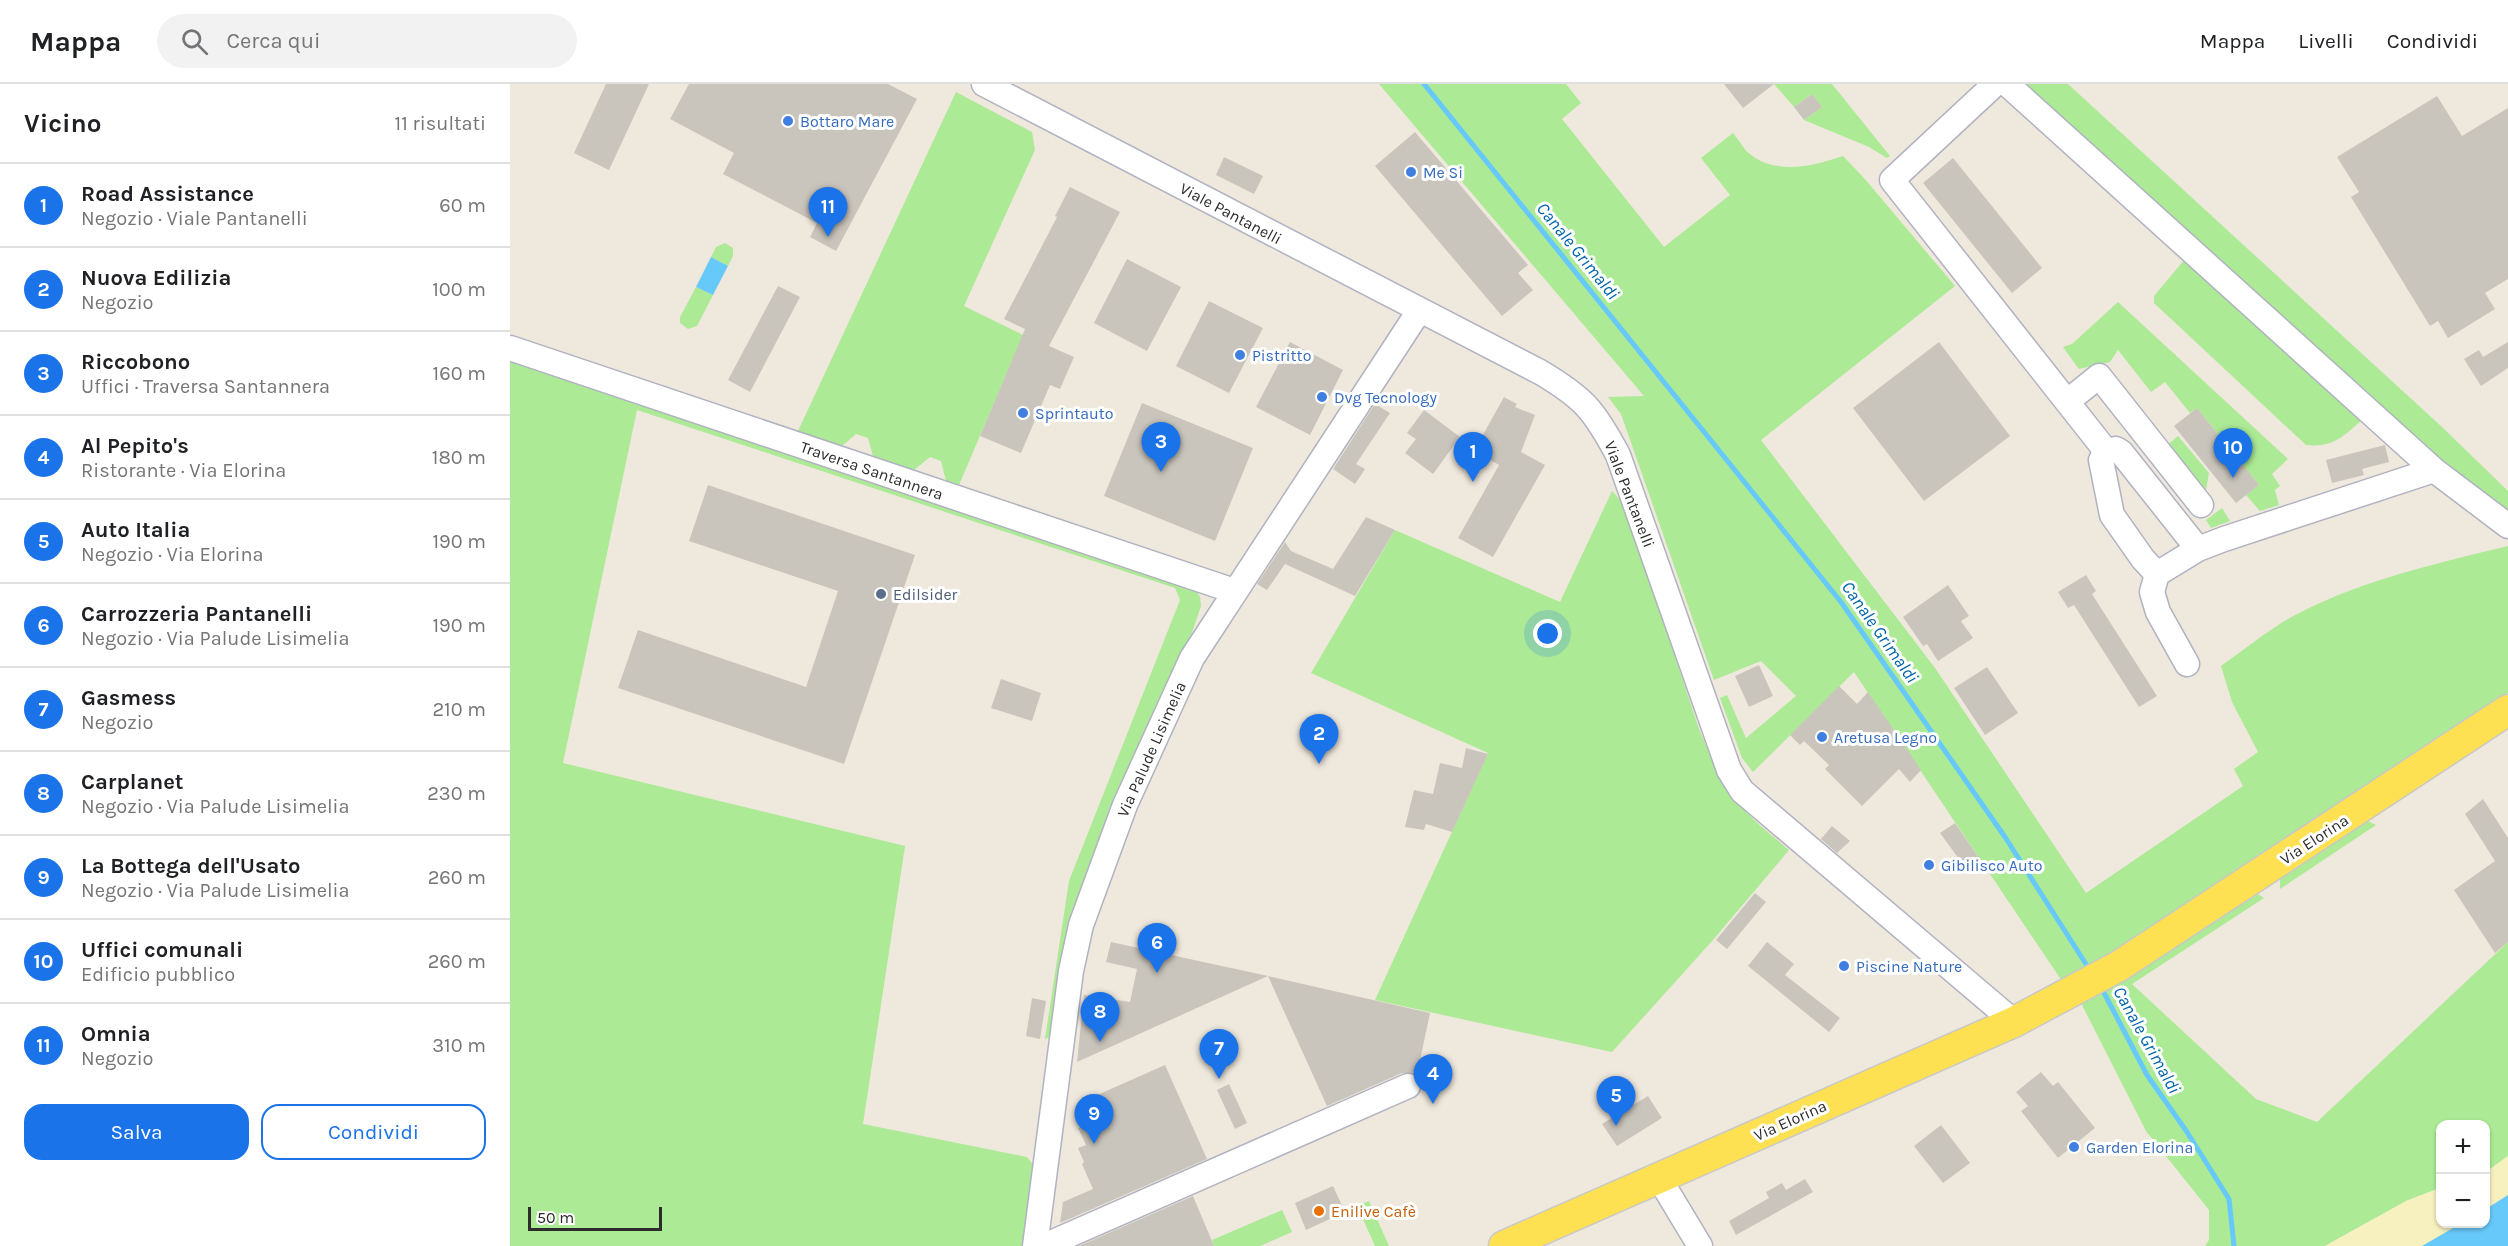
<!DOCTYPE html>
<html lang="it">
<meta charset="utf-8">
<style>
body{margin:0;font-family:Karla,sans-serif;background:#f2f2f2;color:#202124}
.controls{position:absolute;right:18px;bottom:18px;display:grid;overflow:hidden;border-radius:12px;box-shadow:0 2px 4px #0004}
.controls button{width:54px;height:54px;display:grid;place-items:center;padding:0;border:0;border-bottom:2px solid #e0e0e0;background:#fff;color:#202124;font:30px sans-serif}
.scale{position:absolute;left:18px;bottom:15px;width:134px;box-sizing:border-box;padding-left:6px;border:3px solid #2c2c2c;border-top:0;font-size:16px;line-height:21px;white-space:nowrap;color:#2c2c2c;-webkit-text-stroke:4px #fff;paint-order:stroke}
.you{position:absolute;left:1038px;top:550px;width:21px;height:21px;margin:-15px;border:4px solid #fff;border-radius:50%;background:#1a73e8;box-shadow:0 0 0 9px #1a73e833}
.badge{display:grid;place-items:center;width:39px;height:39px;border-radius:50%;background:#1a73e8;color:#fff;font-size:20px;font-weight:700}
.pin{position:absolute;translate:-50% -50px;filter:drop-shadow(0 2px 3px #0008)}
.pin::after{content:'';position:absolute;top:32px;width:21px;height:18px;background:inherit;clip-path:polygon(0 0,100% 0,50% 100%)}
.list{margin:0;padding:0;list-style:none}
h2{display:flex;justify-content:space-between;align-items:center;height:78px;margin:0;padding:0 24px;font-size:26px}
h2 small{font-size:20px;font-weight:400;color:#757577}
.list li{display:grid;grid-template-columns:39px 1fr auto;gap:18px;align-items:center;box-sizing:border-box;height:84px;padding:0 24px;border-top:2px solid #e0e0e0}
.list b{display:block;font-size:22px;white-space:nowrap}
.list p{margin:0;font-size:20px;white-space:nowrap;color:#757577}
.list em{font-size:20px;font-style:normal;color:#757577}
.actions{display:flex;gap:12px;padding:18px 24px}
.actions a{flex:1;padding:14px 0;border:2px solid #1a73e8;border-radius:18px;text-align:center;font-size:21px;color:#1a73e8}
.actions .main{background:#1a73e8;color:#fff}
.icon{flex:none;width:33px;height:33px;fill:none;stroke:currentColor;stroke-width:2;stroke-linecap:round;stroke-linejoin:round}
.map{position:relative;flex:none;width:1998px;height:1162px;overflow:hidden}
header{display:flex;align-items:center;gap:36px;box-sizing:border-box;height:84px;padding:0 30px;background:#fff;border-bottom:2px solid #e0e0e0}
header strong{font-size:28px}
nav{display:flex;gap:33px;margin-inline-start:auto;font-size:21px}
.search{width:420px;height:54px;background:#f2f2f2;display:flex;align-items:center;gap:15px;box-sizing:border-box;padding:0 21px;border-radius:33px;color:#757577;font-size:22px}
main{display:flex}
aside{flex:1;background:#fff}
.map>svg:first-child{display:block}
.green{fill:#acea95}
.sand{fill:#f6f1be}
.water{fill:#67c9fa}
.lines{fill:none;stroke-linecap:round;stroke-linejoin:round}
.stream{stroke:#67c9fa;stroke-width:5}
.building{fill:#cac5bc}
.minor-casing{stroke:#b1b2c1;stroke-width:27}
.major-casing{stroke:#c8c8c8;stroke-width:33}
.minor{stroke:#fff;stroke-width:24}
.major{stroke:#fee153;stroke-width:30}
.shop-dot{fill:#3f7fe0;stroke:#fff;stroke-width:2}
.service-dot{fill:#5c6f8a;stroke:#fff;stroke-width:2}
.food-dot{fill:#e8710a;stroke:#fff;stroke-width:2}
.labels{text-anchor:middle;stroke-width:6;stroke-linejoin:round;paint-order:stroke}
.shop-label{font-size:16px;fill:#366cbe;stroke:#fff;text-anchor:start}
.street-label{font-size:16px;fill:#2c2c2c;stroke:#fff}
.service-label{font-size:16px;fill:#4e5e75;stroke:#fff;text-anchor:start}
.food-label{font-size:16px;fill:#c56008;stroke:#fff;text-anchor:start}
.water-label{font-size:18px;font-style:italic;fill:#0165ab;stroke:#fff}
</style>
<header>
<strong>Mappa</strong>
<div class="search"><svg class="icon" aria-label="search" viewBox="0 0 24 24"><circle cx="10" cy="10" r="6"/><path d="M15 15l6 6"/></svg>Cerca qui</div>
<nav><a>Mappa</a><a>Livelli</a><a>Condividi</a></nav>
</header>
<main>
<aside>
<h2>Vicino<small>11 risultati</small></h2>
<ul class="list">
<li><span class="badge">1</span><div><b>Road Assistance</b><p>Negozio · Viale Pantanelli</p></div><em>60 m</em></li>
<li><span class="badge">2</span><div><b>Nuova Edilizia</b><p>Negozio</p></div><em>100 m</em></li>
<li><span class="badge">3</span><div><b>Riccobono</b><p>Uffici · Traversa Santannera</p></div><em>160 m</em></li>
<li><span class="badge">4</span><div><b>Al Pepito's</b><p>Ristorante · Via Elorina</p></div><em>180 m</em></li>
<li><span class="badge">5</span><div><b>Auto Italia</b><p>Negozio · Via Elorina</p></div><em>190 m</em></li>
<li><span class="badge">6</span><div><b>Carrozzeria Pantanelli</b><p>Negozio · Via Palude Lisimelia</p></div><em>190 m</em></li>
<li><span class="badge">7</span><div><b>Gasmess</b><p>Negozio</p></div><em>210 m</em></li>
<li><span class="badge">8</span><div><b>Carplanet</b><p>Negozio · Via Palude Lisimelia</p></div><em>230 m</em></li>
<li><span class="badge">9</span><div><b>La Bottega dell'Usato</b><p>Negozio · Via Palude Lisimelia</p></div><em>260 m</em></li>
<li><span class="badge">10</span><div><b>Uffici comunali</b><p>Edificio pubblico</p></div><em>260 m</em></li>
<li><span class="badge">11</span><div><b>Omnia</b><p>Negozio</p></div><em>310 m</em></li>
</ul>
<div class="actions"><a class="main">Salva</a><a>Condividi</a></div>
</aside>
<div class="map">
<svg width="1998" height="1162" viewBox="0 0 1998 1162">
<rect width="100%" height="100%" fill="#efe8dd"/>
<path class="green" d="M869 0H1056L1071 19 1052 35 1154 163 1220 111 1191 74 1223 49C1229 56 1234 66 1241 71 1268 91 1304 82 1333 72L1354 94 1445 202 1251 356 1425 584 1576 809 1733 702 1724 685 1748 668 1722 618 1711 582C1737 564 1763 542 1791 528 1856 495 1929 479 1998 462V609L1782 756 1746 809 1754 814 1622 900 1746 1015 1807 1038 1998 858V1072L1976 1088V1040H1930V1104L1896 1117 1815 1162H1695L1699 1156V1126L1636 1047 1570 917 1554 900 1344 588 1243 688 1232 674 1210 614 1217 611 1236 654 1286 612 1251 577 1204 596 1111 330 1098 313 1134 312Z
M1264 0H1322L1380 72 1377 74 1359 63 1294 36 1312 23 1302 10 1284 23Z
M1514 0H1558L1932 343 1998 407V428L1934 380Z
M446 8 522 48 525 66 454 222 513 251 449 401 436 397 431 377 420 373 404 386 363 372 358 354 346 350 332 362 288 347Z
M215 159 223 164V172L218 182 201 173 206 163Z
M1675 175 1853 335C1834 352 1823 364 1796 361L1644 219V212Z
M186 203 203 211 187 242 178 245 170 239V233Z
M1608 218 1778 375 1762 390 1770 402 1765 406 1769 421 1750 427 1736 411 1749 401 1687 324 1680 329 1655 298 1641 308 1608 266 1600 278 1569 285 1553 263 1562 260Z
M0 273 684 503 690 513 691 522 545 950 535 955 559 797 670 516 665 504 127 326 53 679 395 762 353 1040 517 1073 524 1082 512 1162H0Z
M1668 352 1699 389 1695 411 1656 362Z
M1102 407 1115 422 1189 645C1201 673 1212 702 1234 726 1247 740 1264 753 1279 766L1203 856 1102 968 865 916 978 669 801 589 885 446 1050 518Z
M1712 424 1720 437 1701 444 1696 436Z
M1856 736 1866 741 1770 805V794Z
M859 1117 879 1162H865L847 1122Z
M772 1126 782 1148 750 1162H704L702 1156Z"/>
<path class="sand" d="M1998 1072V1111L1976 1125V1088Z
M1930 1104V1140H1950L1912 1162H1815L1896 1117Z"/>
<path class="water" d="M201 173 218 182 203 211 186 203Z
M1998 1111V1162H1912L1950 1140H1976V1125Z"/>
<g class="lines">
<path class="stream" d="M914 0 1331 518 1495 753 1581 888
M1591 903 1637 991 1677 1048 1719 1115 1724 1162"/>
</g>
<path class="building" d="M96 0H139L99 86 64 69Z
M179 0H378L407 15 326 167 300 153 307 139 213 90 224 69 160 35Z
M1214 0H1264L1233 24Z
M1302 10 1312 23 1294 36 1284 23Z
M1927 12 1952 52 1998 24V195L1975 209 1985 225 1938 254 1928 237 1920 242 1841 113 1849 108 1827 73Z
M905 48 1018 181 1008 189 1023 206 992 232 865 82Z
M714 73 753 92 744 110 706 91Z
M1443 74 1532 184 1502 209 1413 99Z
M560 103 610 128 539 262 564 273 550 305 540 301 511 369 470 352 515 245 494 235 547 133 545 132Z
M617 175 671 203 637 267 584 239Z
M268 202 290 213 240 308 218 296Z
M699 217 753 244 719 309 666 282Z
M780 258 833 286 800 351 746 323Z
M1429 258 1500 352 1414 417 1343 324Z
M1998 258V284L1971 302 1954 275 1969 266 1973 273Z
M994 313 1007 320 1005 323 1025 331 1011 368 1035 381 983 473 948 454 989 381 964 367Z
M632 319 743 364 705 457 594 412Z
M865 320 880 329 846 380 855 385 845 400 823 385Z
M1687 324 1749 401 1726 419 1664 342Z
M914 326 950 353 923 390 895 369 906 355 897 349Z
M1875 361 1879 378 1852 385 1854 391 1822 399 1816 376Z
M198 401 405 471 334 680 108 604 128 546 296 603 328 507 179 457Z
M856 433 885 446 845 512 775 480 757 506 747 500 775 458 781 467 823 485Z
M1576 491 1586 507 1582 510 1647 612 1629 623 1564 521 1558 524 1548 508Z
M1438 501 1459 532 1451 537 1463 554 1428 577 1417 560 1413 562 1393 533Z
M1249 581 1263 612 1239 623 1225 592Z
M1477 583 1508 629 1475 651 1444 604Z
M491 595 531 609 522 637 481 624Z
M1329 602 1347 620 1358 608 1411 686 1400 698 1389 685 1352 722 1315 685 1319 681 1294 657 1290 661 1280 651Z
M956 664 978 670 942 748 916 740 914 746 895 743 904 706 923 710 930 679 952 684Z
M1973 715 1998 754V858L1985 869 1944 806 1985 777 1955 730Z
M1445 739 1474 781 1460 790 1430 749Z
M1322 742 1340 757 1327 769 1311 755Z
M1245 809 1256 818 1217 865 1206 856Z
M601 858 758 892 567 978 574 911 620 918 627 885 596 878Z
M1257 858 1284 880 1275 891 1330 934 1319 948 1238 882Z
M758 892 920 929 908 986 902 989H892L817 1022Z
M522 914 536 917 530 955 516 952Z
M655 981 697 1075 550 1139 553 1118 583 1105 572 1080 574 1078 568 1064 576 1061 568 1044 577 1041 567 1020Z
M1531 988 1543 1002 1548 998 1585 1044 1548 1074 1511 1027 1518 1022 1506 1008Z
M719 1000 737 1039 725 1045 707 1006Z
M1138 1012 1152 1034 1107 1062 1092 1040Z
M1431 1041 1460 1079 1433 1099 1404 1062Z
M1295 1095 1303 1108 1226 1151 1219 1137 1259 1114 1256 1108 1272 1099 1276 1106Z
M823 1102 835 1128 796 1146 785 1119Z
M683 1112 704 1162H569Z"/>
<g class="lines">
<defs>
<path id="minor" d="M474 0 1030 288C1074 314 1084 326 1108 371L1219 686 1232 707 1504 938
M1485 0 1382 96 1596 367
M1497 0 1924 386
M0 264 724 507
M1558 317 1589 292 1691 421
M1647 490 1633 475 1602 431 1591 376 1596 367 1606 365 1611 368 1688 465
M1677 580 1648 528 1642 508 1647 490 1688 465 1714 455 1924 386 1998 442
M1149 1094 1190 1162
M525 1162 561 887 571 841 615 721 682 574 909 227
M534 1162 898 1002"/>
<path id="major" d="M994 1162 1504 938 1609 882 1998 626"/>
</defs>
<use href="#minor" class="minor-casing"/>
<use href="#major" class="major-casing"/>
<use href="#minor" class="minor"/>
<use href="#major" class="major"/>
</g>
<g class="shop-dot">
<circle cx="278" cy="37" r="6"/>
<circle cx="901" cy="88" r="6"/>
<circle cx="730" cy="271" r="6"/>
<circle cx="812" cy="313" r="6"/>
<circle cx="513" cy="329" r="6"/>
<circle cx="1312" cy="653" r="6"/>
<circle cx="1419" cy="781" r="6"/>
<circle cx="1334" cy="882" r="6"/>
<circle cx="1564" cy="1063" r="6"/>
</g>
<circle class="service-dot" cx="371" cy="510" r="6"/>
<circle class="food-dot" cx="809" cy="1127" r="6"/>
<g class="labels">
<g class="shop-label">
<text x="290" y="43">Bottaro Mare</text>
<text x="913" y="94">Me Si</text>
<text x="742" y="277">Pistritto</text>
<text x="824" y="319">Dvg Tecnology</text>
<text x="525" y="335">Sprintauto</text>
<text x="1324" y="659">Aretusa Legno</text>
<text x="1431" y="787">Gibilisco Auto</text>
<text x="1346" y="888">Piscine Nature</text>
<text x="1576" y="1069">Garden Elorina</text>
</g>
<g class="street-label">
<text transform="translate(721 129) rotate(28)" y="6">Viale Pantanelli</text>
<text transform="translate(362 386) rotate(19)" y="6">Traversa Santannera</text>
<text transform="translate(1120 410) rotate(69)" y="6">Viale Pantanelli</text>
<text transform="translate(641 665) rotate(-66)" y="6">Via Palude Lisimelia</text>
<text transform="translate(1804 755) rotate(-33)" y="6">Via Elorina</text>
<text transform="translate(1280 1036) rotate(-24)" y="6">Via Elorina</text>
</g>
<g class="service-label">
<text x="383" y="516">Edilsider</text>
</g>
<g class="food-label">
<text x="821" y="1133">Enilive Cafè</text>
</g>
<g class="water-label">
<text transform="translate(1068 167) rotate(51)" y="6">Canale Grimaldi</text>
<text transform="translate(1370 548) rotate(55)" y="6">Canale Grimaldi</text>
<text transform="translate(1637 956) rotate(61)" y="6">Canale Grimaldi</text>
</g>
</g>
</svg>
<div class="controls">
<button>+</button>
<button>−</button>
</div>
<div class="scale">50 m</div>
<div class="you"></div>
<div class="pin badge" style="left:963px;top:398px">1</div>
<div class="pin badge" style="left:809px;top:680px">2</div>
<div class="pin badge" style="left:651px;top:388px">3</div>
<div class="pin badge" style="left:923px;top:1020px">4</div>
<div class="pin badge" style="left:1106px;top:1042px">5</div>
<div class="pin badge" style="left:647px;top:889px">6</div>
<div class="pin badge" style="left:709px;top:995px">7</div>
<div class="pin badge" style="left:590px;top:958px">8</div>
<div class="pin badge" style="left:584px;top:1060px">9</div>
<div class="pin badge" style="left:1723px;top:394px">10</div>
<div class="pin badge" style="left:318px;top:153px">11</div>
</div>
</main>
